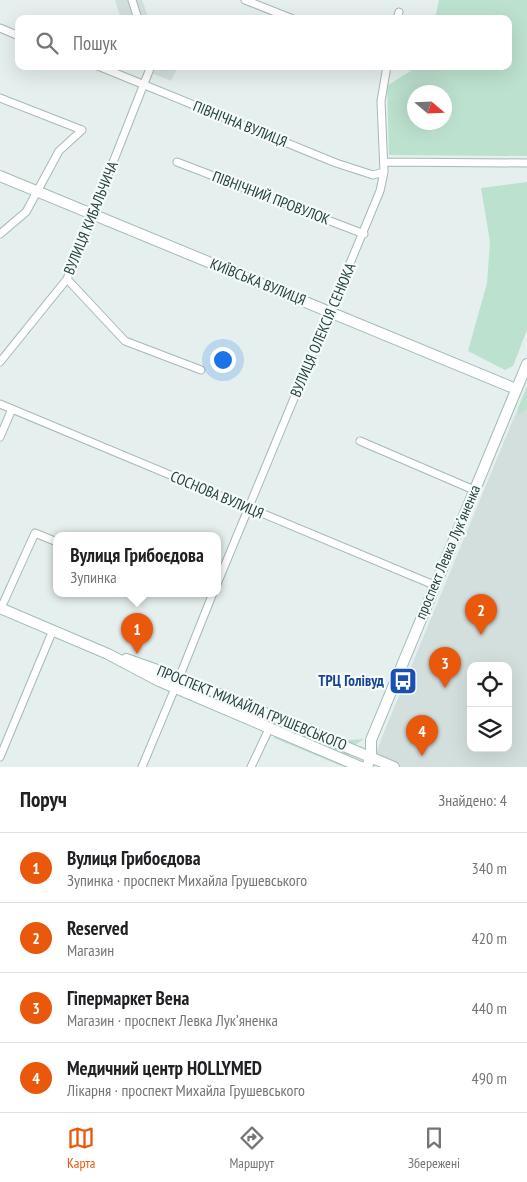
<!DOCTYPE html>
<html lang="uk">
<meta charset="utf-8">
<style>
body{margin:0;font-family:"PT Sans Narrow",sans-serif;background:#f2f2f2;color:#202124}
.controls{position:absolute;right:15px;bottom:15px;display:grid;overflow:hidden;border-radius:10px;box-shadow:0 5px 20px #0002}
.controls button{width:45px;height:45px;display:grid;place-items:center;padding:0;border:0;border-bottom:1px solid #e0e0e0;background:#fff;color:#202124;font:25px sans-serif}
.compass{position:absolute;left:407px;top:85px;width:45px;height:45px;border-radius:50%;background:#fff;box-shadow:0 5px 20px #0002;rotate:109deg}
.you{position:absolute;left:222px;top:359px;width:18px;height:18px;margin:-12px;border:4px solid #fff;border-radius:50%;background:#1a73e8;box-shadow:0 0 0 8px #1a73e833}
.badge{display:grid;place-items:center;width:32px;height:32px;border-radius:50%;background:#ea580c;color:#fff;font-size:16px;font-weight:700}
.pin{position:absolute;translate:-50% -41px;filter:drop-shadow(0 1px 2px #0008)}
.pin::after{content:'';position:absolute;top:26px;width:18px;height:15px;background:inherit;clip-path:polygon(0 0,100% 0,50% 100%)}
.popup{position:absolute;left:53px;top:532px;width:168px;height:65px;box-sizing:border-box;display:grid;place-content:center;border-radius:10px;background:#fff;filter:drop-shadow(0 1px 4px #0005);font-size:16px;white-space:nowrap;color:#757577}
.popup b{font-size:19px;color:#202124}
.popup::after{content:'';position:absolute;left:50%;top:100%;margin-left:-10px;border:10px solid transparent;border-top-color:#fff}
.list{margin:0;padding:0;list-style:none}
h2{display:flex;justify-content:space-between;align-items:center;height:65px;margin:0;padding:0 20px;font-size:21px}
h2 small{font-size:16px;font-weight:400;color:#757577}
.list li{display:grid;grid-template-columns:32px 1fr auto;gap:15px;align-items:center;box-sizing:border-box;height:70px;padding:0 20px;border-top:1px solid #e0e0e0}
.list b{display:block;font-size:19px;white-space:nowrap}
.list p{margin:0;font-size:16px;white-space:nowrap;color:#757577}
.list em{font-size:16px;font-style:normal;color:#757577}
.icon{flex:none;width:28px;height:28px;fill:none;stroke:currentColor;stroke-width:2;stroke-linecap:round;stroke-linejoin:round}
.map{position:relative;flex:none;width:527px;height:767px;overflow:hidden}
.search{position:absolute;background:#fff;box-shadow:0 5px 20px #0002;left:15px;right:15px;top:15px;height:55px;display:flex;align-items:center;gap:12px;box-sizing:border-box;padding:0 18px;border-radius:10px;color:#757577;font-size:19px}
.sheet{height:345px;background:#fff}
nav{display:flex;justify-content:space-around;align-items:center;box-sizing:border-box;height:70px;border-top:1px solid #e0e0e0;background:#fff;font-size:14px;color:#757577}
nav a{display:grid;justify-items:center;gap:2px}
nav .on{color:#ea580c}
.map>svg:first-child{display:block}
.built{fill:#d3dfdd;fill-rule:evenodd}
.green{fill:#bde1cf;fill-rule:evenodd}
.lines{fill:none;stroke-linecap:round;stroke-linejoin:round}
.minor-casing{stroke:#a7b8b6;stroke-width:9}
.secondary-casing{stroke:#a3bbb9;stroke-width:12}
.minor{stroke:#fff;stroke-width:7}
.secondary{stroke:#fff;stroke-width:10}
.labels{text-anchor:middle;stroke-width:4.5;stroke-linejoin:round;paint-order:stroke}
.street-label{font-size:15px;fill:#234241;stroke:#f6fbfa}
.transit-label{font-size:15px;font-weight:bold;fill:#164399;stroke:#f6fbfa;text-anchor:end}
</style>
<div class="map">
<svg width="527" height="767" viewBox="0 0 527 767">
<rect width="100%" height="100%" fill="#e5efed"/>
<path class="built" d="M115 0H142L149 19H121Z
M135 66H178L171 81Z
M527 386V767H401L375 756 382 737ZM471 666H508V748H471Z"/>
<path class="green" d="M439 0H527V156L389 155 387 86 418 66H508V19H435ZM414 92H444V122H414Z
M527 182V330L513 366 505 370 468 351 487 283 490 242 481 188Z
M527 388V409L518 415V408Z
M188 686 349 753V756L186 688Z
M293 718 349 740 364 739 356 744 349 743 292 720Z
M275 736 339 762 344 767 274 738Z"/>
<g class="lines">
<defs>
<path id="minor" d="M132 0 138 19
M245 0 293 19
M397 19 399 12
M0 28 19 36
M98 66 336 163 373 175 384 172
M0 98 82 130
M177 162 364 234
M384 162 527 163
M0 234 26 212 59 151 82 130
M67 279 125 341 201 370
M0 362 67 279 151 66
M0 404 434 585
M0 437 12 409
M360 441 474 490
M217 584 380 191 384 172 381 101 387 66
M1 608 35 533 57 542
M179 678 213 593
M0 757 53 630
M142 767 175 688
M251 767 269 729"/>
<path id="secondary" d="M0 176 516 389
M0 608 108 654 159 681 361 767
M126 659 191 682 394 767
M367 767 371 756V740L527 364"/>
</defs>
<use href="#minor" class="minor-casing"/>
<use href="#secondary" class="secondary-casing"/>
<use href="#minor" class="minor"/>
<use href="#secondary" class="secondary"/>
</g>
<defs>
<symbol id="bus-square" viewBox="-11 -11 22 22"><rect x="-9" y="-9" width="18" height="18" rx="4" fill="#1a4fb4" stroke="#f6fbfa"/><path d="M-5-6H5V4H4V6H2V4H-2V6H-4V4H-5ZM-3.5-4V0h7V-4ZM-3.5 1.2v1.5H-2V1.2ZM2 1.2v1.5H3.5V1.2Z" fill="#fff"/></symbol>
</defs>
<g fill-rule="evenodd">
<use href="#bus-square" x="387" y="665" width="32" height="32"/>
</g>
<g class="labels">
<g class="street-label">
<text transform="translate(240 124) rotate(22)" y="5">ПІВНІЧНА ВУЛИЦЯ</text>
<text transform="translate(271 198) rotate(21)" y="5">ПІВНІЧНИЙ ПРОВУЛОК</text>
<text transform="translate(91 218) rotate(-68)" y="5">ВУЛИЦЯ КИБАЛЬЧИЧА</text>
<text transform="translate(258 282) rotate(22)" y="5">КИЇВСЬКА ВУЛИЦЯ</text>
<text transform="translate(323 330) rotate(-67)" y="5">ВУЛИЦЯ ОЛЕКСІЯ СЕНЮКА</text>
<text transform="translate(217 495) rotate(23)" y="5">СОСНОВА ВУЛИЦЯ</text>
<text transform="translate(448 552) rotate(-67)" y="5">проспект Левка Лукʼяненка</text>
<text transform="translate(252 708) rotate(22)" y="5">ПРОСПЕКТ МИХАЙЛА ГРУШЕВСЬКОГО</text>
</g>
<g class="transit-label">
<text x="384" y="686">ТРЦ Голівуд</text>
</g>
</g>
</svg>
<div class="controls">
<button><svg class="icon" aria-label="locate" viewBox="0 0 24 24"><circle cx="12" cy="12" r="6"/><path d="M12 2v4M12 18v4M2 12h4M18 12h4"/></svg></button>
<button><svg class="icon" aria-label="layers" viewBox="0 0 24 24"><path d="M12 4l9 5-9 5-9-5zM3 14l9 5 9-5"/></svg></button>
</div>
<svg class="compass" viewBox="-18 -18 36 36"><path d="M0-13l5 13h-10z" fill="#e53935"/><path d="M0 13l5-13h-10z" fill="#757577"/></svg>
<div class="you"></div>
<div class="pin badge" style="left:137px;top:654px">1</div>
<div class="popup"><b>Вулиця Грибоєдова</b>Зупинка</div>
<div class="pin badge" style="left:481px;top:635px">2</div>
<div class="pin badge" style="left:445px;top:688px">3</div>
<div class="pin badge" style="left:422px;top:756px">4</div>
<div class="search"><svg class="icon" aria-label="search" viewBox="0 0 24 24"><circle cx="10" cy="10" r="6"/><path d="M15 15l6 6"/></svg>Пошук</div>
</div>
<section class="sheet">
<h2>Поруч<small>Знайдено: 4</small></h2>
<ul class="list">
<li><span class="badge">1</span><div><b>Вулиця Грибоєдова</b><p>Зупинка · проспект Михайла Грушевського</p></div><em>340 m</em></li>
<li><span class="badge">2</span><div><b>Reserved</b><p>Магазин</p></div><em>420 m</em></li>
<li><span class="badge">3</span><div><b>Гіпермаркет Вена</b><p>Магазин · проспект Левка Лукʼяненка</p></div><em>440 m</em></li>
<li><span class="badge">4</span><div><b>Медичний центр HOLLYMED</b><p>Лікарня · проспект Михайла Грушевського</p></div><em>490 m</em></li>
</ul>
</section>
<nav>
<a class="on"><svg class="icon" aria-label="map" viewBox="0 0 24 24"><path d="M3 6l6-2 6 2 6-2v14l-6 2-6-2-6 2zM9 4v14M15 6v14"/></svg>Карта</a>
<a><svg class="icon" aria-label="directions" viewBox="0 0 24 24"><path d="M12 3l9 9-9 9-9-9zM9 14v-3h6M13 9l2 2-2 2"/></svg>Маршрут</a>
<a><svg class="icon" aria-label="saved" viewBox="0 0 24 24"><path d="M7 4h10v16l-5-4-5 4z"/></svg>Збережені</a>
</nav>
